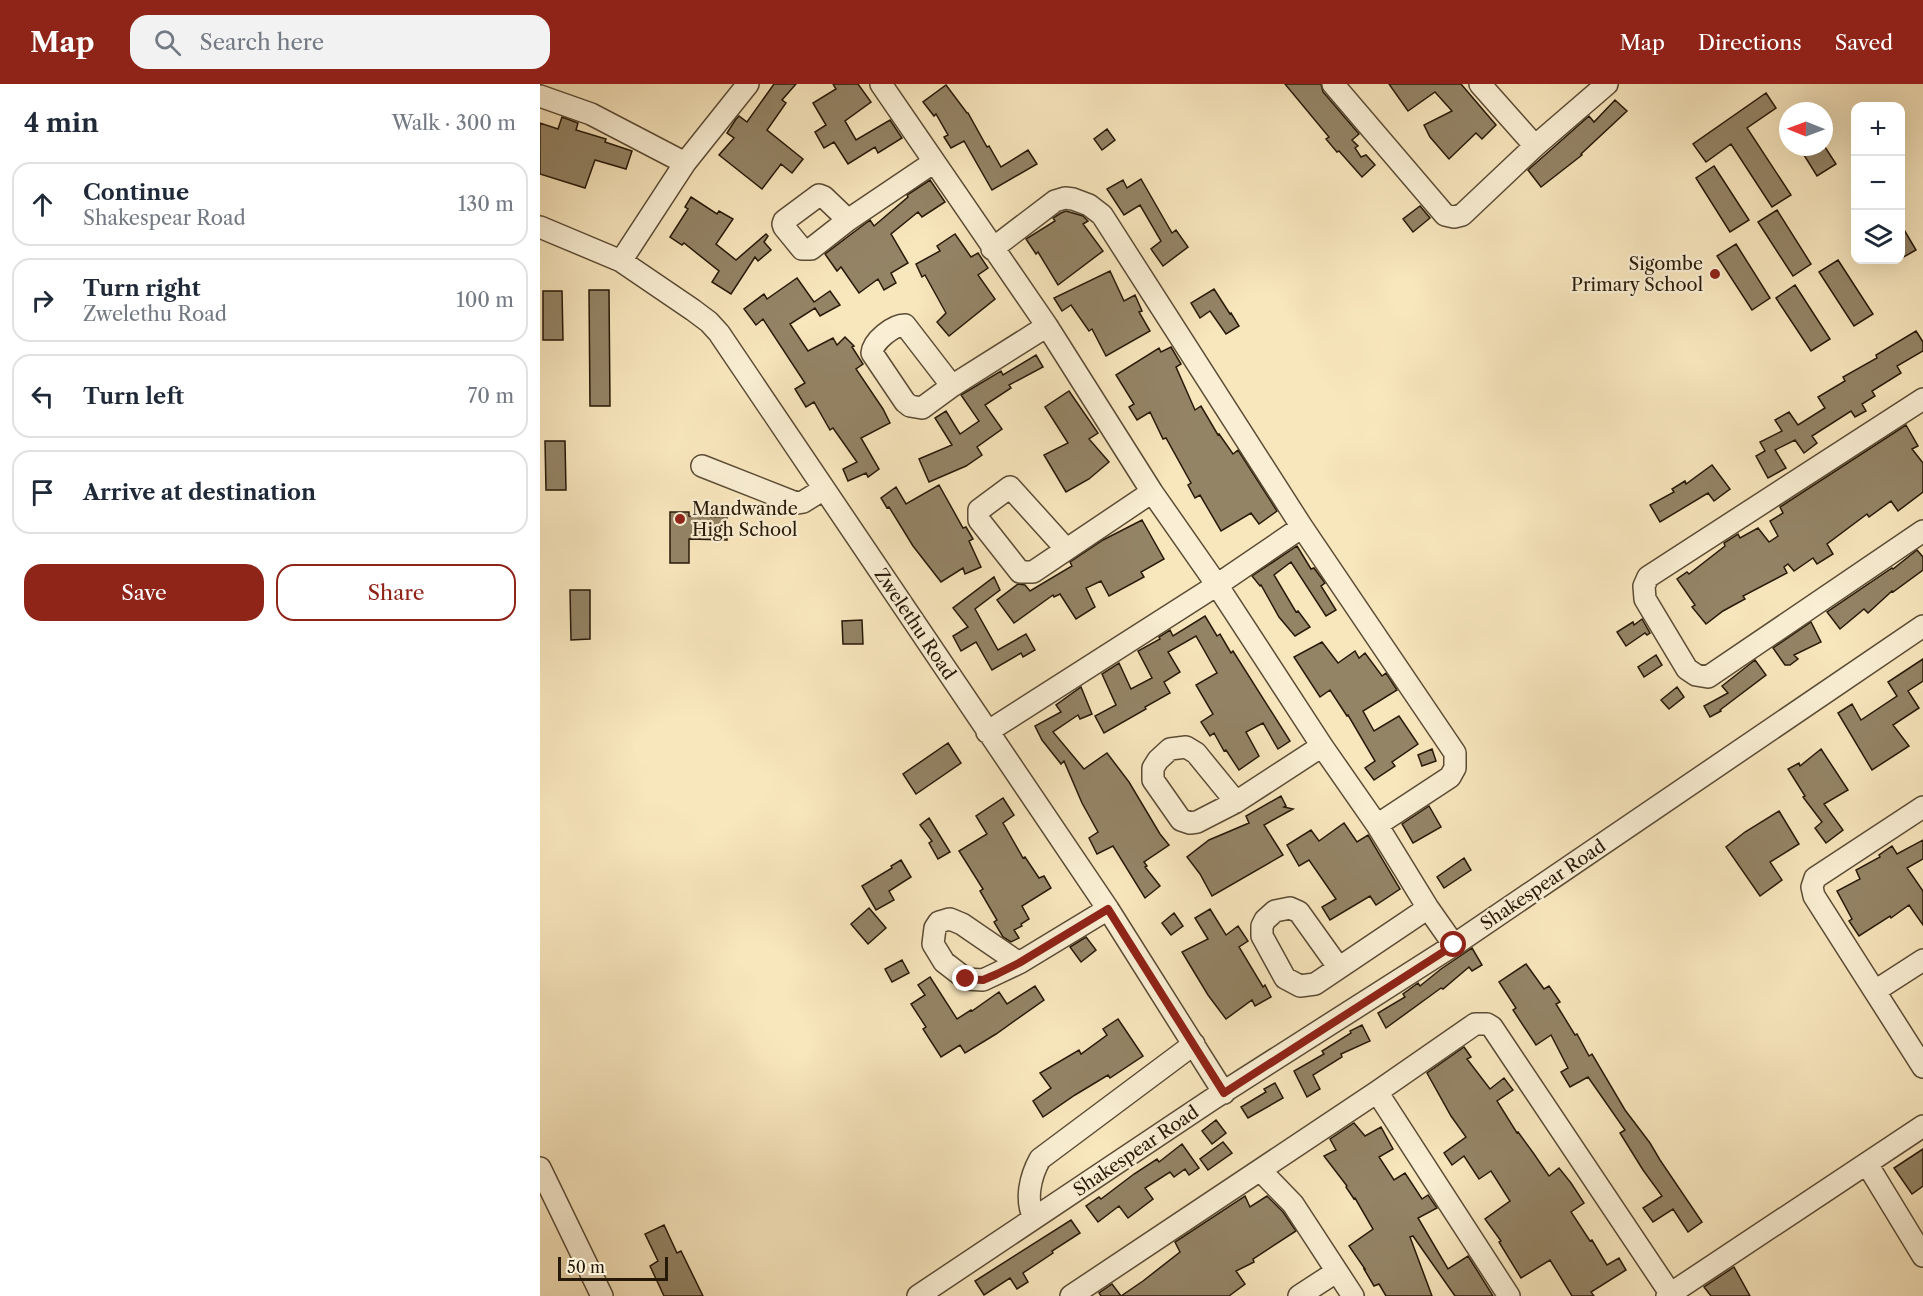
<!DOCTYPE html>
<meta charset="utf-8">
<style>
body{margin:0;font-family:"Libre Caslon Text",serif;background:#f2f2f3;color:#1f2937}
.controls{position:absolute;right:18px;top:18px;display:grid;overflow:hidden;border-radius:12px;box-shadow:0 6px 24px #0002}
.controls button{width:54px;height:54px;display:grid;place-items:center;padding:0;border:0;border-bottom:2px solid #e0e1e3;background:#fff;color:#1f2937;font:30px sans-serif}
.compass{position:absolute;left:1239px;top:18px;width:54px;height:54px;border-radius:50%;background:#fff;box-shadow:0 6px 24px #0002;rotate:271deg}
.scale{position:absolute;left:18px;bottom:15px;width:110px;box-sizing:border-box;padding-left:6px;border:3px solid #271908;border-top:0;font-size:16px;line-height:21px;white-space:nowrap;color:#271908;-webkit-text-stroke:4px #faefd4;paint-order:stroke}
.stop{position:absolute;width:18px;height:18px;margin:-14px;border:4px solid #8f2418;border-radius:50%;background:#fff}
.stop.end{background:#8f2418;border-color:#fff;box-shadow:0 2px 6px #0008}
.list{margin:0;padding:0;list-style:none}
h2{display:flex;justify-content:space-between;align-items:center;height:78px;margin:0;padding:0 24px;font-size:26px}
h2 small{font-size:20px;font-weight:400;color:#747a83}
.list li{display:grid;grid-template-columns:39px 1fr auto;gap:18px;align-items:center;box-sizing:border-box;height:84px;margin:0 12px 12px;padding:0 12px;border:2px solid #e0e1e3;border-radius:18px}
.list b{display:block;font-size:22px;white-space:nowrap}
.list p{margin:0;font-size:20px;white-space:nowrap;color:#747a83}
.list em{font-size:20px;font-style:normal;color:#747a83}
.actions{display:flex;gap:12px;padding:18px 24px}
.actions a{flex:1;padding:14px 0;border:2px solid #8f2418;border-radius:18px;text-align:center;font-size:21px;color:#8f2418}
.actions .main{background:#8f2418;color:#fff}
.icon{flex:none;width:33px;height:33px;fill:none;stroke:currentColor;stroke-width:2;stroke-linecap:round;stroke-linejoin:round}
.map{position:relative;flex:none;width:1383px;height:1212px;overflow:hidden}
header{display:flex;align-items:center;gap:36px;box-sizing:border-box;height:84px;padding:0 30px;background:#8f2418;color:#fff}
header strong{font-size:28px}
nav{display:flex;gap:33px;margin-inline-start:auto;font-size:21px}
.search{width:420px;height:54px;background:#f2f2f3;display:flex;align-items:center;gap:15px;box-sizing:border-box;padding:0 21px;border-radius:18px;color:#747a83;font-size:22px}
main{display:flex}
aside{flex:1;background:#fff}
.map>svg:first-child{display:block}
.building{fill:#948466;stroke:#271908;stroke-width:1.5}
.lines{fill:none;stroke-linecap:round;stroke-linejoin:round}
.minor-casing{stroke:#5b4c35;stroke-width:24}
.minor{stroke:#faefd4;stroke-width:21}
.route{stroke:#8f2418;stroke-width:8}
.poi-dot{fill:#8f2418;stroke:#faefd4;stroke-width:2}
.labels{text-anchor:middle;stroke-width:4.5;stroke-linejoin:round;paint-order:stroke}
.poi-label{font-size:18px;fill:#271908;stroke:#faefd4;text-anchor:end}
.street-label{font-size:18px;fill:#271908;stroke:#faefd4}
</style>
<header>
<strong>Map</strong>
<div class="search"><svg class="icon" aria-label="search" viewBox="0 0 24 24"><circle cx="10" cy="10" r="6"/><path d="M15 15l6 6"/></svg>Search here</div>
<nav><a>Map</a><a>Directions</a><a>Saved</a></nav>
</header>
<main>
<aside>
<h2>4 min<small>Walk · 300 m</small></h2>
<ul class="list">
<li><svg class="icon" aria-label="ahead" viewBox="0 0 24 24"><path d="M12 20V5M6 11l6-6 6 6"/></svg><div><b>Continue</b><p>Shakespear Road</p></div><em>130 m</em></li>
<li><svg class="icon" aria-label="right" viewBox="0 0 24 24"><path d="M7 20v-9h11M14 6l5 5-5 5"/></svg><div><b>Turn right</b><p>Zwelethu Road</p></div><em>100 m</em></li>
<li><svg class="icon" aria-label="left" viewBox="0 0 24 24"><path d="M17 20v-9H6M10 6l-5 5 5 5"/></svg><div><b>Turn left</b></div><em>70 m</em></li>
<li><svg class="icon" aria-label="arrive" viewBox="0 0 24 24"><path d="M6 21V4h12l-3 4 3 4H6"/></svg><div><b>Arrive at destination</b></div></li>
</ul>
<div class="actions"><a class="main">Save</a><a>Share</a></div>
</aside>
<div class="map">
<svg width="1383" height="1212" viewBox="0 0 1383 1212">
<rect width="100%" height="100%" fill="#f8e6bd"/>
<filter id="stains"><feTurbulence type="fractalNoise" baseFrequency=".00333" numOctaves="4"/><feColorMatrix values="0 0 0 0 .2 0 0 0 0 .09 0 0 0 0 .02 0 0 0 .5 -.17"/></filter>
<radialGradient id="worn" r=".72"><stop offset=".6" stop-color="#630" stop-opacity="0"/><stop offset="1" stop-color="#630" stop-opacity=".3"/></radialGradient>
<path class="building" d="M234 0H256L242 16 246 19 227 46 263 75 252 89 241 80 222 105 179 71 194 54 187 49 196 35 199 32 207 38Z
M293 0H318L331 18 305 37 316 56 350 36 362 54 338 69 335 63 308 80 294 58 284 64 275 48 286 41 273 19 296 5Z
M745 0H781L783 8 819 50 812 56 818 62 815 64 821 73 826 71 835 81 822 93 799 67 797 68 786 55 789 53Z
M849 0H921L956 41 942 55 936 49 909 75 890 53 884 41 912 27 895 8 868 27Z
M406 1 427 29H428L447 63 449 62 461 83 488 66 497 80 452 106 424 57 411 64 404 53 408 51 396 30 394 32 383 18Z
M1226 9 1236 24 1207 44 1251 111 1232 123 1191 60 1166 78 1153 60Z
M1075 16 1087 27 1041 70 1042 71 1001 103 988 86 1049 32 1054 38Z
M22 33 38 39 36 46 66 55 65 58 92 67 86 85 55 76 45 104 0 90V39L18 45Z
M567 45 575 56 562 66 554 55Z
M1259 63H1285L1296 80 1277 92Z
M1174 82 1209 136 1190 148 1156 94Z
M601 95 632 149 636 146 648 163 623 182 611 165 621 157 600 121 584 131 567 105 583 96 587 104Z
M390 96 405 118 382 133 378 128 351 150 368 179 351 189 356 199 344 206 338 195 319 209 301 183 297 187 285 170 330 136 334 142 368 113 367 111Z
M151 113 177 130 179 127 193 135 176 160 196 176 226 150 228 152 224 158 231 166 218 177 215 173 191 210 172 198 179 187 144 159 142 161 130 153 148 125 145 123Z
M880 122 890 134 873 148 863 135Z
M1237 126 1271 180 1253 192 1218 138Z
M526 127 543 132 548 137 543 140 563 167 518 201 498 168 496 170 486 155 515 137 513 134 521 129Z
M1360 139 1376 166 1360 175Z
M415 150 431 173 438 169 448 184 438 191 455 215 409 252 397 238 406 229 385 191 382 193 376 180 400 167 397 162Z
M1196 160 1230 214 1212 226 1177 172Z
M1298 176 1333 230 1314 242 1279 188Z
M570 187 584 217 595 211 602 227 599 228 610 247 566 272 552 245 549 247 531 221 522 227 514 214Z
M257 194 274 218 290 207 300 221 280 232 275 224 250 240 268 267 293 254 297 261 305 253 314 262 312 263 323 280 316 285 343 325 350 339 321 354 339 385 328 393 326 389 308 397 303 385 317 378 293 344 290 346 274 318 266 323 255 305 265 299 223 235 216 241 204 225 224 210 227 215Z
M1255 201 1290 255 1271 267 1236 214Z
M674 205 690 230 691 229 699 242 686 250 670 227 660 234 651 219Z
M49 206H69L70 322H50Z
M3 207H22L23 256H3Z
M1376 247 1383 258V267L1357 282 1361 289 1332 307 1335 312 1322 320 1326 327 1315 333 1311 327 1272 352 1277 359 1264 369 1255 356 1235 366 1246 384 1228 394 1216 372 1225 367 1220 358 1242 347 1235 336 1249 328 1258 341 1285 324 1278 313 1305 297 1303 293 1337 274 1336 271Z
M631 263 641 280 636 283 655 326 661 322 678 351 679 350 693 370 698 366 737 427 719 440 711 429 681 447 660 411 655 414 648 401 651 399 626 354 623 355 610 328 597 336 589 323 594 320 576 291 619 264 621 268Z
M496 271 503 283 469 301 471 304 445 321 462 345 437 363 442 371 426 382 389 398 379 375 412 361 395 334 406 327 420 350 439 337 421 311 461 287 463 291Z
M529 307 558 349 549 355 569 378 549 395 526 408 504 371 528 359 505 323Z
M1366 341 1378 362 1372 365 1383 379V408L1358 427 1351 417 1329 433 1327 430 1287 460 1293 470 1277 480 1273 474 1254 487 1248 480 1244 483 1247 489 1203 512 1205 515 1183 527 1166 540 1152 523 1155 521 1137 495 1147 488 1149 490 1185 462 1184 459 1198 450 1200 454 1218 444 1229 458 1238 452 1230 437 1243 429 1240 423Z
M5 357H25L26 406H6Z
M1172 381 1190 405 1174 417 1168 409 1120 438 1110 421 1134 408 1132 405 1145 397 1146 400Z
M399 401 423 444 426 443 433 455 429 457 441 483 425 490 423 484 401 498 373 462 349 423 347 424 341 414 356 403 366 420Z
M130 428H149V432L187 433V456L149 455V479H130Z
M602 436 624 475 601 488 604 493 569 512 561 497 546 504 555 523 536 535 520 510 514 513 513 511 474 539 457 516 478 500 485 501 490 507 532 482 530 478 563 456Z
M757 462 771 485 774 484 785 499 781 502 796 526 786 532 751 478 734 491 756 528 758 527 770 543 755 552 739 533 721 501 720 502 712 492Z
M1377 466 1383 473V486L1353 508 1352 507 1328 529 1324 525 1300 545 1287 528 1352 484 1353 485Z
M454 493 460 506 435 525 458 566 486 550 495 566 483 573 481 569 452 586 436 558 421 567 413 552 428 543 413 524Z
M30 506H50V555L31 556Z
M665 532 677 552 680 550 691 569 693 567 750 657 738 665 723 639 706 648 719 672 699 686 686 666 684 667 674 649 670 652 661 638 673 630 656 601 677 589 656 552 628 568 640 588 624 598 630 609 605 623 606 625 564 649 555 632 576 621 562 590 579 579 591 605 612 594 598 567 620 555 619 553 630 546 633 552Z
M1102 535 1110 549 1107 551 1105 549 1086 562 1077 548 1093 538 1094 541Z
M322 536 323 560H303L302 537Z
M1271 538 1281 558 1254 571 1258 575 1250 581H1245L1233 564Z
M782 558 798 579 815 567 819 574 825 569 842 592 846 589 857 606 823 627 834 647 859 632 878 660 852 678 855 682 834 696 825 684 835 677 808 631 807 632 790 606 780 613 754 573Z
M1116 571 1122 581 1104 593 1098 583Z
M1383 575V597L1368 607 1379 624 1353 641 1369 662 1332 686 1298 629 1312 620 1321 636 1357 612 1348 598Z
M1215 576 1226 591 1180 626 1181 627 1170 633 1164 622 1188 609 1182 602Z
M541 603 552 630 540 635 538 631 513 648 544 685 567 669 589 698 620 750 629 761 604 778 607 782 605 783 620 802 605 814 573 762 557 770 549 754 558 748 542 719 524 677 521 680 502 656 495 642 521 628 516 621Z
M1137 603 1144 613 1129 625 1121 616Z
M408 659 421 679 376 710 363 690Z
M892 665 896 677 882 682 878 671Z
M1281 665 1308 706 1284 720 1303 746 1286 759 1275 744 1282 738 1263 713 1265 712 1248 685 1259 679 1260 682Z
M741 712 746 722 744 723 753 725 724 741 743 771 672 812 660 790 647 773 669 756 709 739 706 732Z
M463 714 474 731 463 739 483 774 485 773 499 794 504 792 511 804 482 822 489 835 481 840 482 842 474 846 479 854 471 858 463 853 454 838 457 836 440 807 443 805 419 767 447 750 436 732Z
M889 722 901 743 873 759 862 740Z
M1239 727 1259 760 1230 778 1242 796 1220 812 1186 763 1205 748Z
M389 734 410 768 398 775 389 759 392 757 380 741Z
M804 739 817 758 828 751 860 805 836 821 830 812 790 836 782 823 796 815 769 776 759 782 747 761 771 746 779 757Z
M1383 756V775L1367 784 1383 807V841L1369 821 1351 834 1350 832 1319 852 1309 837 1312 835 1297 807 1320 795 1316 786 1340 773 1339 771 1352 762 1357 770Z
M924 774 931 786 904 804 897 793Z
M361 776 371 793 349 807 354 816 336 826 322 802 352 784 351 782Z
M329 824 346 844 328 860 311 840Z
M670 825 686 851 698 842 708 857 699 863 723 903 725 901 731 913 715 922 712 916 686 935 668 911 642 868 668 855 655 834Z
M634 829 643 842 631 851 622 839Z
M546 853 556 866 541 878 530 863Z
M932 864 942 881 932 887 929 883 903 905 901 904 846 944 838 929 865 913 863 910 878 899 880 902 901 885Z
M362 876 369 889 352 898 345 885Z
M986 880 1004 905 1009 902 1020 918 1016 920 1035 951 1037 950 1049 972 1052 970 1085 1026 1110 1059 1120 1076 1162 1138 1148 1148 1133 1125 1113 1138 1103 1124 1122 1112 1103 1086 1080 1049 1085 1046 1048 993 1030 1003 1021 988 1028 984 1011 951 996 961 973 926 976 924 959 898Z
M390 893 417 935 431 926 432 927 459 908 467 920 495 902 504 916 456 950 425 969 420 961 401 973 383 945 386 943 371 920 385 911 378 901Z
M578 935 603 972 570 994 568 991 535 1011 503 1033 493 1017 511 1004 500 989 539 966 541 970 567 951 563 945Z
M822 941 830 957 801 970 802 973 773 991 780 1005 767 1013 754 987 784 970 782 967 811 949 810 947Z
M924 963 931 973 927 975 950 1005 964 994 973 1006 957 1017 977 1049 978 1048 994 1070 1009 1092 1019 1084 1031 1099 1044 1119 1031 1128 1050 1157 1052 1156 1067 1181 1079 1174 1086 1186 1051 1208 1054 1212H1032L1010 1176 981 1194 959 1158 961 1157 945 1135 970 1117 951 1087 939 1095 924 1072 912 1081 904 1069 926 1053 911 1032 887 989Z
M735 999 743 1014 708 1034 701 1023 726 1008 724 1005Z
M676 1036 686 1049 672 1060 662 1047Z
M814 1039 825 1052 841 1043 853 1065 839 1073 854 1096 865 1089 882 1115 888 1111 897 1124 878 1134 908 1185 928 1172 953 1212H915L873 1152 870 1153 892 1212H846L839 1200 834 1202 824 1185H825L809 1162 833 1145 815 1114 814 1115 806 1103 807 1102 784 1072 796 1066 790 1055Z
M683 1058 692 1069 668 1086 660 1075Z
M642 1060 659 1084 649 1091 645 1085 634 1093 630 1088 605 1104 613 1115 588 1134 579 1122 558 1138 546 1122 559 1113 561 1115 594 1090 617 1075 619 1078Z
M1383 1065V1102L1372 1110 1354 1084Z
M705 1112 710 1123 727 1112 743 1128 756 1147 713 1175 714 1178 696 1187 705 1200 689 1212H561L559 1209 572 1200 581 1212 603 1197 640 1168 635 1158Z
M531 1136 540 1149 512 1167 513 1169 483 1189 488 1198 477 1205 470 1194 444 1211 435 1197Z
M124 1141 137 1169 141 1167 163 1212H124L110 1182 118 1177 105 1150Z
M1194 1183 1210 1212H1171L1164 1203Z"/>
<g class="lines">
<defs>
<path id="minor" d="M341 0 507 242 612 408 677 501 782 662 837 741 888 824 914 861
M793 0 905 131 914 133 922 131 995 62 1067 0
M940 0 995 62
M0 12 51 30 145 79
M308 136 284 113 279 111 244 137 243 140 244 143 262 165H271L308 136 394 78
M0 143 81 177 153 226 169 238 179 249 568 825 684 1009
M452 165 515 117 525 114 533 115 549 121 562 131 762 443 915 669V684L910 693 837 741
M81 177 145 79 208 0
M412 302 365 241C353 241 333 257 332 269L365 318 370 322 382 324 412 302 507 242
M1383 315 1108 493 1104 502 1105 515 1147 585 1156 591 1168 593 1383 447
M162 382 256 419 263 418 284 405
M526 465 470 403 439 426V436L480 488H493L612 408
M447 648 677 501 762 443
M696 718 656 669 646 663 630 665 618 676 613 684V696L641 736 650 739 657 738 696 718 782 662
M1383 723 1275 794 1272 803 1274 812 1383 983
M479 879 422 840 410 835 406 836 399 838 395 844 393 860 404 878 426 895 443 896 479 879 568 825
M799 884 759 828 750 824 735 827 725 836 722 842V852L745 894 760 902 775 900 888 824
M1335 907 1383 876
M837 1008 969 1212
M1327 1080 1383 1172
M0 1084 62 1212
M720 1086 753 1120 813 1212
M494 1134C485 1116 490 1093 500 1075L654 960
M378 1212 671 1016 914 861 1383 542
M531 1212 837 1008 935 940H947L952 943 1132 1212
M759 1212 796 1188
M1127 1212 1383 1042"/>
</defs>
<use href="#minor" class="minor-casing"/>
<use href="#minor" class="minor"/>
</g>
<g class="lines">
<path class="route" d="M426 895 443 896 457 890 479 879 568 825 684 1009 914 861"/>
</g>
<g class="poi-dot">
<circle cx="1175" cy="190" r="6"/>
<circle cx="140" cy="435" r="6"/>
</g>
<g class="labels">
<g class="poi-label">
<text x="1163" y="186">Sigombe<tspan x="1163" dy="21">Primary School</tspan></text>
<text x="152" y="431" text-anchor="start">Mandwande<tspan x="152" dy="21">High School</tspan></text>
</g>
<g class="street-label">
<text transform="translate(375 540) rotate(56)" y="6">Zwelethu Road</text>
<text transform="translate(1003 801) rotate(-34)" y="6">Shakespear Road</text>
<text transform="translate(596 1067) rotate(-34)" y="6">Shakespear Road</text>
</g>
</g>
<rect width="100%" height="100%" filter="url(#stains)"/>
<rect width="100%" height="100%" fill="url(#worn)"/>
</svg>
<div class="controls">
<button>+</button>
<button>−</button>
<button><svg class="icon" aria-label="layers" viewBox="0 0 24 24"><path d="M12 4l9 5-9 5-9-5zM3 14l9 5 9-5"/></svg></button>
</div>
<svg class="compass" viewBox="-18 -18 36 36"><path d="M0-13l5 13h-10z" fill="#e53935"/><path d="M0 13l5-13h-10z" fill="#747a83"/></svg>
<div class="scale">50 m</div>
<div class="stop" style="left:914px;top:861px"></div>
<div class="stop end" style="left:426px;top:895px"></div>
</div>
</main>
